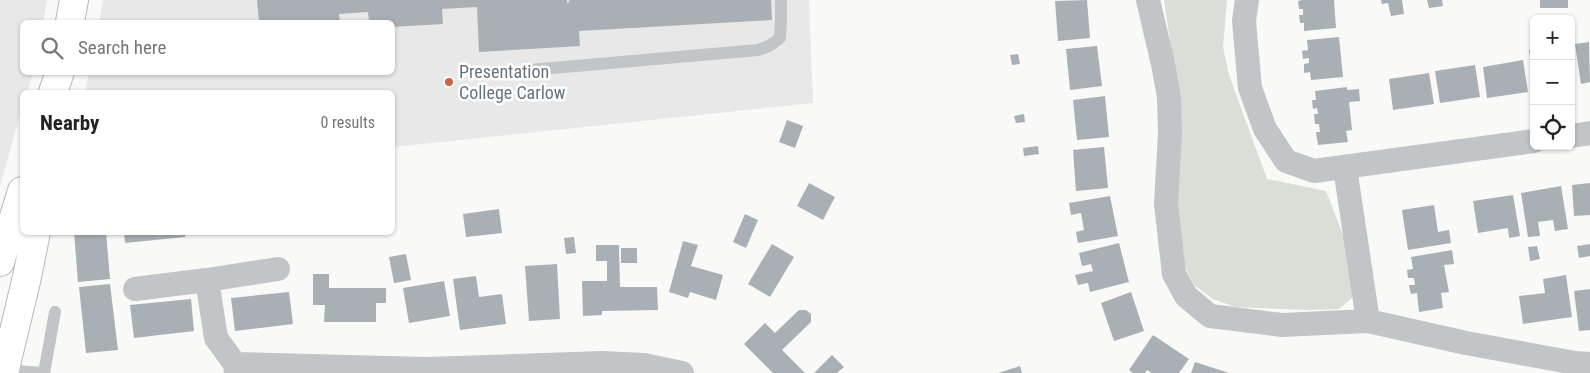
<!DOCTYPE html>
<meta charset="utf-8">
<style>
body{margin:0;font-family:"Roboto Condensed",sans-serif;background:#f6f6f6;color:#222}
.controls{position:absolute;right:15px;top:15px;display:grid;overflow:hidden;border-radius:8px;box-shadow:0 1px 4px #0004}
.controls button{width:45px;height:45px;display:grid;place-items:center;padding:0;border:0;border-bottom:1px solid #e0e0e0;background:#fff;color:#222;font:25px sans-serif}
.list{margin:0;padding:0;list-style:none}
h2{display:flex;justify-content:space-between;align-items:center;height:65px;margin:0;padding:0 20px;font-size:21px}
h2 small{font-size:16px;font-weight:400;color:#767676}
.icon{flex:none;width:28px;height:28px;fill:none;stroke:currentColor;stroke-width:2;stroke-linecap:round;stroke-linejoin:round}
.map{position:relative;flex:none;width:1590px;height:373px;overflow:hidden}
.search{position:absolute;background:#fff;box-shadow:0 1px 4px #0004;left:20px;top:20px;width:375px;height:55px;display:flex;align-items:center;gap:12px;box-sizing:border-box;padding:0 18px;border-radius:8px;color:#767676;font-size:19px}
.panel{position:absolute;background:#fff;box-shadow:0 1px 4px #0004;left:20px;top:90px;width:375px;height:145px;border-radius:8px}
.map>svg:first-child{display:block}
.built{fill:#e7e8e7}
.green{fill:#d9ded7}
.building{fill:#a9b0b5}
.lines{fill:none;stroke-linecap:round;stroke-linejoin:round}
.primary-casing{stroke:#b4b9bc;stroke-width:30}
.lane{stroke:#c1c5c8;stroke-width:12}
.street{stroke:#c1c5c8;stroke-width:24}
.primary{stroke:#fff;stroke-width:28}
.poi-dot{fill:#d2633e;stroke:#fff;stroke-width:2}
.labels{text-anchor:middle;stroke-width:5;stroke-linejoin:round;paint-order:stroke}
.poi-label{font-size:18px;fill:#66747f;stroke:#fff;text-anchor:start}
</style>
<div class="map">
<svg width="1590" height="373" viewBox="0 0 1590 373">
<rect width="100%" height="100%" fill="#f9f9f7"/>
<path class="built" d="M0 0H47L43 22H22V72L33 73 27 92H22V108L0 186Z
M103 0H809L813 103 393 147 392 92H85L89 73 392 72V22H99Z"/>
<path class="green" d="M1164 0H1227L1223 47 1229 75 1267 179 1326 191 1351 256 1352 298 1339 309 1307 310 1235 307 1213 299 1194 285 1180 257 1176 212V81Z"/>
<path class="building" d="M257 0H567V3L569 2V0H771L772 20 579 31 580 46 479 52 477 7 442 9 443 24 392 27V22H369L368 12 339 14 340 22H259Z
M1087 0 1090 38 1058 41 1055 1Z
M1302 0H1334L1336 28 1304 31V23H1300L1299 15H1303V9H1299L1298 1Z
M1381 0H1402L1404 14 1391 16 1388 3 1382 4Z
M1427 0H1442L1443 6 1429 8Z
M1540 0H1568V8H1540Z
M1339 37 1343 77 1311 80 1310 72 1304 73V64L1309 63V58L1303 59 1302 51 1308 50 1307 40Z
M1589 42 1590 82 1581 84 1575 44Z
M1097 46 1102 86 1070 90 1066 49Z
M1529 50H1534V74H1533Z
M1018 54 1020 64 1012 65 1010 55Z
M1523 60 1528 92 1487 98 1483 67Z
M1571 64 1575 84 1571 85Z
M1475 65 1480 97 1440 103 1435 71Z
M1429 73 1434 104 1393 110 1389 79Z
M1347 87V90L1359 89 1360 101 1349 102 1352 130 1346 131 1348 142 1318 145 1316 132H1320L1319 124H1315L1314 114H1318L1317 108 1313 109 1312 100H1316L1315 91Z
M1105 96 1109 137 1077 140 1073 100Z
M1024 114 1025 122 1016 123 1014 116Z
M787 120 803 126 795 148 779 142Z
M1038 146 1039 154 1024 156 1023 148Z
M1104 147 1108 188 1076 191 1073 150Z
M809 183 835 197 823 220 797 206Z
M1590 183V215L1574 216 1572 185Z
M1561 186 1568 229 1555 231 1553 220 1538 222 1540 236 1528 237 1521 193Z
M1513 195 1520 236 1509 238 1508 228 1478 233 1473 201Z
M1110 196 1118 236 1078 243 1076 232 1084 230 1081 213 1071 215 1069 203Z
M1434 205 1438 232 1449 230 1451 243 1408 250 1402 210Z
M499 209 502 233 466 237 463 214Z
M745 214 758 220 746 248 733 242Z
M74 232H106L110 279 78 282Z
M124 232H185V237L125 243Z
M574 237 576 253 566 254 564 238Z
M683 241 698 245 691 266 723 275 716 300 690 292 688 298 669 292Z
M1119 243 1129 282 1090 292 1088 283 1078 285 1075 275 1093 271 1091 264 1082 266 1079 253Z
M772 244 794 257 770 297 748 284Z
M1590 244V256L1579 258 1577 246Z
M596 245H619L620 287H657L658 310 602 311V315L583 316 582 281H607V261H596Z
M1537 246 1540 259 1530 261 1528 247Z
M621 248H637V263H621Z
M1452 250 1454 264 1444 265 1449 292 1441 293 1443 308 1419 312 1417 293 1411 294 1409 285H1415L1414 278H1408L1407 270 1413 269 1411 257Z
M406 254 411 280 394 283 389 257Z
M557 264 560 319 529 321 525 266Z
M313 274H329V288H386V303H376V322H324L325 305H313Z
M1566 275 1572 317 1523 324 1519 296 1545 293 1543 279Z
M476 276 479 297 502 294 506 324 460 330 453 279Z
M444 281 450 316 409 323 403 288Z
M110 284 118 350 86 353 79 287Z
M1590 289V330L1579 331 1574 291Z
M289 292 293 324 235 331 231 298Z
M1131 292 1144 331 1114 341 1101 303Z
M191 299 194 331 134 338 130 305Z
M799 310H806L811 314V322L782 350 805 373H773L744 344 765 323 775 333Z
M1153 335 1189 359 1179 373H1152L1147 370 1145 373H1133L1129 370Z
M832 355 844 367 837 373H814Z
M1195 362 1229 373H1191Z
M1020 366 1022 373H998Z"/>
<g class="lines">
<defs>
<path id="primary" d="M70 22 74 0
M53 92 60 72
M0 262 22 191
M4 373 27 277 36 232"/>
</defs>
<use href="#primary" class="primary-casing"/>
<path class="lane" d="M530 70 758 50 769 46 780 38 781 21V0
M4 370 42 373
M44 373 55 312"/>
<path class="street" d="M1148 0 1163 64 1169 97 1170 133 1166 204 1174 274 1186 296 1210 316 1282 325 1368 321 1466 343 1575 363 1590 364
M1247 0 1244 21 1250 88 1265 129 1286 161 1314 171 1534 141
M1571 136 1590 133
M1345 168 1368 321
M207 280 216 338 235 364 236 373
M135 289 207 280 278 269
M235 364 426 369 602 363 644 365 682 373"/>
<use href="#primary" class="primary"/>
</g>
<circle class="poi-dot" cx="449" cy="82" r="5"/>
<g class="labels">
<g class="poi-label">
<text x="459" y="78">Presentation<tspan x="459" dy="21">College Carlow</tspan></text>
</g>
</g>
</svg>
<div class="controls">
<button>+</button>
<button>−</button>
<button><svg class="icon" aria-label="locate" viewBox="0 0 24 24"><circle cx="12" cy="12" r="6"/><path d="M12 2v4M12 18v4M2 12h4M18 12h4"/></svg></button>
</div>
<div class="search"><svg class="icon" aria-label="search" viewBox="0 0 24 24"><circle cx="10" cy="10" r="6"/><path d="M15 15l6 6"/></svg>Search here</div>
<section class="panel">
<h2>Nearby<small>0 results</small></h2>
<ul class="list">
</ul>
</section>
</div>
